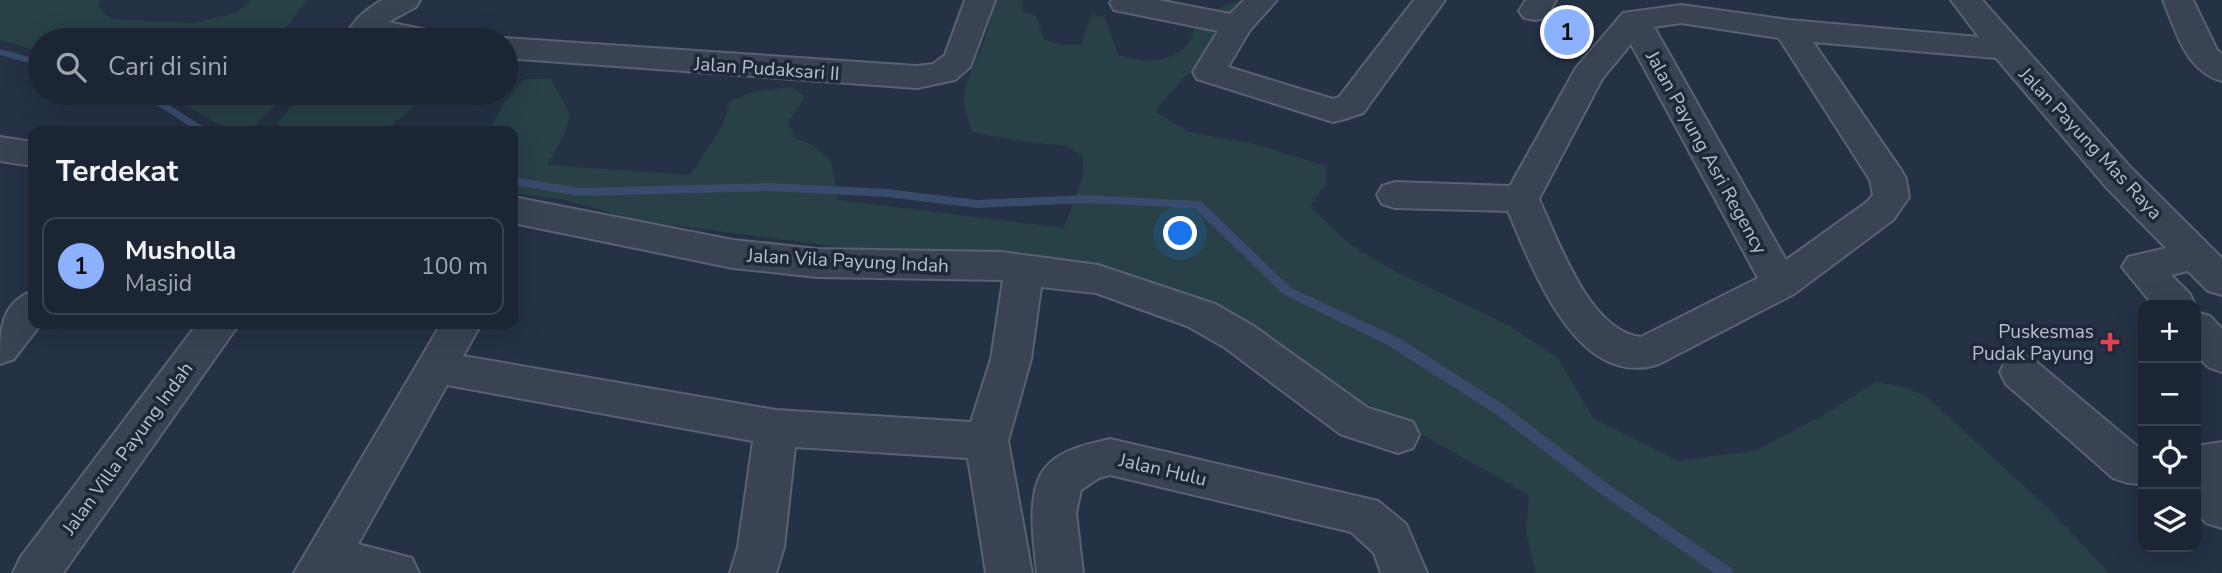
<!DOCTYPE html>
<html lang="id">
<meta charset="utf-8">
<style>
body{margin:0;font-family:"Nunito Sans",sans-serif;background:#293140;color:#f1f3f6}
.controls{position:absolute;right:21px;bottom:21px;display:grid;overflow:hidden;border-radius:14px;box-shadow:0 7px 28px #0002}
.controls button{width:63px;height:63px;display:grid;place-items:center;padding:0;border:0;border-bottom:2px solid #3a424f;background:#1c2534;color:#f1f3f6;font:35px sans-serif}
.you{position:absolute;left:1181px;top:234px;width:24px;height:24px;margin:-18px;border:5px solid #fff;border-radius:50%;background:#1a73e8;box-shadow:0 0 0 10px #1a73e833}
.badge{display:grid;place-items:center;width:46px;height:46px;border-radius:50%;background:#8bb1ff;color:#111;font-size:23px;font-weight:700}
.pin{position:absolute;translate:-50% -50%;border:4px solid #fff;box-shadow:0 2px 7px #0006}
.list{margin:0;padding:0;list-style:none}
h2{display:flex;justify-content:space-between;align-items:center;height:91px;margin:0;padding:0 28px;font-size:30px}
h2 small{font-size:23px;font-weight:400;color:#a0a5ac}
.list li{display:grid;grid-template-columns:46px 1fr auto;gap:21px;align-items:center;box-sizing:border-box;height:98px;margin:0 14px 14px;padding:0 14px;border:2px solid #3a424f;border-radius:14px}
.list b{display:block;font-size:26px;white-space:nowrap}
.list p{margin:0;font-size:23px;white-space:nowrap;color:#a0a5ac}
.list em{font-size:23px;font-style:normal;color:#a0a5ac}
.icon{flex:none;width:38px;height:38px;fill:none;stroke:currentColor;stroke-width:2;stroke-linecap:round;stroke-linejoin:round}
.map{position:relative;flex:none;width:2222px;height:573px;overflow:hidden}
.search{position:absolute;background:#1c2534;box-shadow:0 7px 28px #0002;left:28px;top:28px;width:490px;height:77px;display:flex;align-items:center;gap:18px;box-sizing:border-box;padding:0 24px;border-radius:38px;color:#a0a5ac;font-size:26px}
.panel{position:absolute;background:#1c2534;box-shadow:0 7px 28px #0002;left:28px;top:126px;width:490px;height:203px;border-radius:14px}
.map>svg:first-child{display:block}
.green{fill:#274146}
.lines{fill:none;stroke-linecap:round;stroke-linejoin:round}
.stream{fill:#384b6d;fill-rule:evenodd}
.minor-casing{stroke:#596172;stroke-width:4}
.minor{fill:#3a4354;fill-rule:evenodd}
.health-dot{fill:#e0444e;stroke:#1e283a;stroke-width:2.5}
.labels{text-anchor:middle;stroke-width:7;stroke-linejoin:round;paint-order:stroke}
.street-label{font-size:19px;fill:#b8bfce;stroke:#1e283a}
.poi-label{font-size:19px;fill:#b8bfce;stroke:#1e283a;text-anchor:end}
</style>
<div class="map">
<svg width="2222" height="573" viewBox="0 0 2222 573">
<rect width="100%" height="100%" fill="#253145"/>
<path class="green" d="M0 0H100L98 6 111 19 194 23 235 13 252 0H307L277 40H40V52L0 40Z
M991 0H1022L1023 12 1036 16 1044 39 1060 45H1081L1091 14 1105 17 1118 55C1141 62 1167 65 1186 46 1192 40 1193 28 1199 22 1215 8 1235 0 1255 0L1227 49 1186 75 1155 112 1189 132 1255 144 1326 166V183L1310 207 1352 246 1401 274 1510 326 1557 357 1594 419 1678 461 1756 450 1822 416 1876 382 1903 387 1926 396 2050 510 2109 573H1536L1526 532 1529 495 1364 402 1297 356 1222 325 1002 262 848 248 641 221 561 199 513 193V131H489L504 103 524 79H551L570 114 564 135 547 165 690 175 723 125 730 101 753 92 791 87 805 96 788 123 795 138 814 146 831 161 838 200 1064 228 1084 173 1082 156 1066 146 1014 140 972 132C969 121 962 105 964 94 971 62 994 35 991 0Z
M178 93H276L282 98 255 126 228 129 183 104Z
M334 93H430L385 131H283L278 123 290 107Z"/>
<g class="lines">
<path class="stream" d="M0 49 40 60V66L0 55Z
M138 93H150L210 131H197Z
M513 177 580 188 770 183 887 189 977 200 1086 195 1201 201 1291 288 1399 338 1504 405 1604 481 1731 568 1733 573H1714L1594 489 1494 413 1389 346 1283 294 1194 208 1086 203 977 208 887 197 770 191 580 196 513 185Z"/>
<defs>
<path id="minor" d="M382 0H420L416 7 388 22 440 33 445 40H379L355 35 350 28C359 15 369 8 382 0Z
M965 0H995L970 67 955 80 917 88 506 58V40H497L506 38 917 66 933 64 945 55Z
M1112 0H1158L1230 14 1244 0H1277L1250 30 1228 67 1333 99 1339 97 1414 0H1445L1363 113 1345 119 1333 122 1197 79 1193 72 1218 31 1114 10 1110 3Z
M1526 0H1556L1546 18 1535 20 1524 18 1519 11Z
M1951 0H1982L2132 169 2222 258V295L2208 291 2188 271 2171 275 2190 294 2195 305H2153L2122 267 2128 257 2166 248 2106 187 1996 58 1813 42 1901 170 1906 179 1909 197 1893 220 1794 294 1659 364C1577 391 1533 269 1508 211L1395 208 1382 204 1377 195 1382 186 1395 182 1510 186 1576 68 1623 13 1681 5 1789 20 1979 37ZM1681 23 1779 38 1870 180 1873 195 1867 202 1786 260 1654 27ZM1631 44 1758 278 1641 337C1589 331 1558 240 1539 199L1602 79Z
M2163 0H2193L2217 50 2222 54V81C2186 72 2176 31 2163 0Z
M0 137 33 142V166L0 161Z
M513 197 733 240 817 249 1002 252 1098 265 1215 304 1252 325 1368 408 1413 422 1419 435 1413 448 1398 453 1340 434 1224 347 1187 326 1096 293 1041 287 1031 359 1008 441 1032 573H986L968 458 795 447 784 547 776 573H730L738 547 753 441 447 385 358 544 412 558 419 573H294L441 324H481L463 356 776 410 971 422 991 359 1003 280 817 277 733 268 513 223Z
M33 291V324H41L14 359 0 364C0 331 0 303 33 291Z
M2196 312 2210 316 2222 329V372L2208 367 2196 354Z
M197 324H239L63 573H13L20 558Z
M2020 356 2034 360 2138 447 2143 448V484L2128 483 2113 478 2006 384 2000 372 2006 360Z
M1110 439 1378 501 1406 524 1427 573H1381L1374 553 1351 532 1110 475 1099 478 1081 490 1076 513 1083 573H1037C1034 545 1025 490 1046 467 1061 449 1089 444 1110 439Z
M2222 442V528L2206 523 2196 512V446Z"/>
</defs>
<use href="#minor" class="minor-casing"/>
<use href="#minor" class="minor"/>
</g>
<path class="health-dot" d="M2106.5 331.5h7v7h7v7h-7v7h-7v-7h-7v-7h7z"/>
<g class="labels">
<g class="street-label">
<text transform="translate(767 68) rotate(4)" y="7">Jalan Pudaksari II</text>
<text transform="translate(2091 143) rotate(47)" y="7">Jalan Payung Mas Raya</text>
<text transform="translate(1707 152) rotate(61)" y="7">Jalan Payung Asri Regency</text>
<text transform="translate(848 260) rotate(3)" y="7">Jalan Vila Payung Indah</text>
<text transform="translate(127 448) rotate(-54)" y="7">Jalan Villa Payung Indah</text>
<text transform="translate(1163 469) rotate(13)" y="7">Jalan Hulu</text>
</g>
<g class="poi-label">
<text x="2094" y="338">Puskesmas<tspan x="2094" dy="22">Pudak Payung</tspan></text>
</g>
</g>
</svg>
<div class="controls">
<button>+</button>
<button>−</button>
<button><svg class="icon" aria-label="locate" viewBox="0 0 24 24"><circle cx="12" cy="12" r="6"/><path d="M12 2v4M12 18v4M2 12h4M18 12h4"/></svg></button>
<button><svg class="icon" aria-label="layers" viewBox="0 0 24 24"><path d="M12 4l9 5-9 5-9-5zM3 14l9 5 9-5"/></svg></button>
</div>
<div class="you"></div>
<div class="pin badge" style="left:1567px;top:32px">1</div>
<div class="search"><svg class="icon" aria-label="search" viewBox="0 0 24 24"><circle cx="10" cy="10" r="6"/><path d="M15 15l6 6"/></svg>Cari di sini</div>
<section class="panel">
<h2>Terdekat<small></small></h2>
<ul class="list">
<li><span class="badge">1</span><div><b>Musholla</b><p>Masjid</p></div><em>100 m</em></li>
</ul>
</section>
</div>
